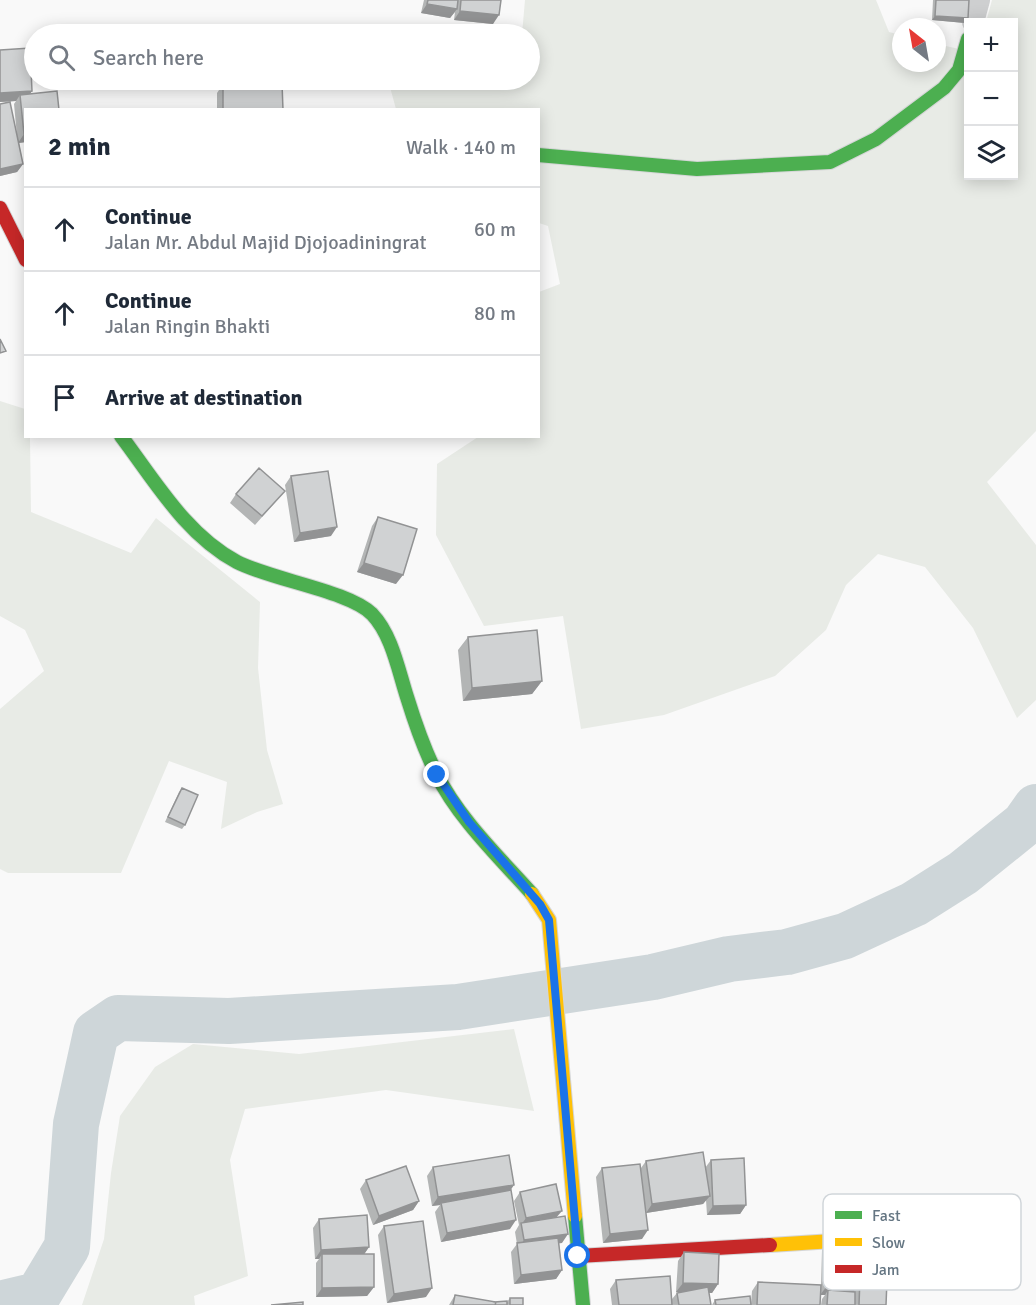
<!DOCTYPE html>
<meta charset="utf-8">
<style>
body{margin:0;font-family:Signika,sans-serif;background:#f6f6f7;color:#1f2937}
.controls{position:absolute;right:18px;top:18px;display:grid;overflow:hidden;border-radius:0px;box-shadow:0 3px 15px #0003}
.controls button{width:54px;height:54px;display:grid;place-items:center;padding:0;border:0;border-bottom:2px solid #e0e1e3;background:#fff;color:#1f2937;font:30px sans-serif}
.compass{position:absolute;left:892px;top:18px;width:54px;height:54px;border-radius:50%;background:#fff;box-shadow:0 3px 15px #0003;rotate:329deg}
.stop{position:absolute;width:18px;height:18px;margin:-14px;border:4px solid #1a73e8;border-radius:50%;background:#fff}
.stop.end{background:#1a73e8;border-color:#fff;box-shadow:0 2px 6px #0008}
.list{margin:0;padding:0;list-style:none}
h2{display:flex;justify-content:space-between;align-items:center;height:78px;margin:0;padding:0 24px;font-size:26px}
h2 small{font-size:20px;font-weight:400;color:#747a83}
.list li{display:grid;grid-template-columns:39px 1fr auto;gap:18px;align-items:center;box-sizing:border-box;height:84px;padding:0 24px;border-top:2px solid #e0e1e3}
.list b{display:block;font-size:22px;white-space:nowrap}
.list p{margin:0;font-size:20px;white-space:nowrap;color:#747a83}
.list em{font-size:20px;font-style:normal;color:#747a83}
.icon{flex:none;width:33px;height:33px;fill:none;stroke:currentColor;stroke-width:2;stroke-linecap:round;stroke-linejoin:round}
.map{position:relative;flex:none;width:1036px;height:1305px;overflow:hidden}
.search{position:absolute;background:#fff;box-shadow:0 3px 15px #0003;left:24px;top:24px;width:516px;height:66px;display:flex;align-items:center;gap:15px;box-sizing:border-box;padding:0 21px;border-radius:33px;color:#747a83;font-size:22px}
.panel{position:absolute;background:#fff;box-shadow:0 3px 15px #0003;left:24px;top:108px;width:516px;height:330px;border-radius:0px}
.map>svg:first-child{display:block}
.green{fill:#e8ebe6}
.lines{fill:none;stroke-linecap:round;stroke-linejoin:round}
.river{stroke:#ced6d9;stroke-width:46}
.fast-casing{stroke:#d5d6d7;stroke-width:16}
.slow-casing{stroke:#d5d6d7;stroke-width:16}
.jam-casing{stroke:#d5d6d7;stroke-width:16}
.street{stroke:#cecfd0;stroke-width:22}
.fast{stroke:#4caf50;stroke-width:14}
.slow{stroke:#ffc107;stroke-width:14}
.jam{stroke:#c62828;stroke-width:14}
.wall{fill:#b3b5b5}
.shaded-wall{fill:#929394}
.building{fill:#d0d2d3;stroke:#929394;stroke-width:1.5}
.route{stroke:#1a73e8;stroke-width:8}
.key{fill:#fff;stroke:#d1d6da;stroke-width:1.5}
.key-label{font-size:16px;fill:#657683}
</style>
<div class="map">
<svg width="1036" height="1305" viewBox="0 0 1036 1305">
<rect width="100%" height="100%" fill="#f9f9f9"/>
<path class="green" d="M525 0H876L889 32 901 35V63H937V44L968 51V176H1014V22H986L992 0H1036V431L987 482 1036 545V700L1017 718 973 628 925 567 878 554 846 585 826 630 775 676 664 715 581 729 563 616 484 626 436 535 437 464 478 437 538 436 539 292 560 284 548 226 539 223 538 110 396 109 388 80H530V34H522Z
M0 401 25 409 26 436 30 437 31 512 131 553 156 518 260 602 258 668 267 750 283 804 257 812 221 829 227 782 169 761 121 873H8L0 869V709L44 671 25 630 0 616Z
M514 1029 534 1111 386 1090 245 1109 230 1160 248 1276 194 1296 195 1305H82L104 1239 111 1173 120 1116 155 1067 193 1044 299 1054Z"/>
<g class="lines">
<path class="river" d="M0 1304 38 1295 67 1247 76 1124 96 1033 118 1018 229 1021 458 1007 653 977 729 959 787 952 845 936 914 904 963 873 1024 824 1036 807"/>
<defs>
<path id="fast" d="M538 155 697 169 830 162 876 139 944 88 959 70 968 39
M121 436C155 481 186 535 237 562 272 580 349 591 372 614 392 635 398 669 407 697 415 723 424 749 436 773 458 818 499 857 532 894
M575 1216 583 1305"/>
<path id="slow" d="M532 894 549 920 575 1216
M770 1245 849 1240"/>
<path id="jam" d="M0 208 26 260
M578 1256 770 1245"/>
</defs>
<use href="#fast" class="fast-casing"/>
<use href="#slow" class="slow-casing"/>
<use href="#jam" class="jam-casing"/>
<path class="street" d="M973 22 979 0"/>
<use href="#fast" class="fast"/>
<use href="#slow" class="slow"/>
<use href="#jam" class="jam"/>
</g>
<path class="wall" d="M424 0H501L493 24 454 20 455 12 450 18 421 13Z
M933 0H969L968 18 965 23 932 20Z
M223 84 283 110H217V93Z
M32 91 30 94 26 142 19 143 23 164 17 172 0 176V104L17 136 14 104 16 101 0 102Z
M291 476 331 536 294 542 285 485Z
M285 491 278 499 255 525 230 503 236 494Z
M378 517 396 584 357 572 372 526Z
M468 637 542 681 532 694 463 701 458 650Z
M182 788 185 825 182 829 165 822 179 792Z
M711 1160 746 1205 740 1214 707 1215 706 1200 703 1204 646 1213 642 1239 603 1243 596 1177 602 1168H641L646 1161 705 1168Z
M433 1167 511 1190 510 1229 441 1242 435 1212 440 1205 432 1206 427 1176Z
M366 1180 419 1201 413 1210 373 1225 360 1189Z
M520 1192 557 1217 562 1243H559L562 1270 556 1279 514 1284 511 1252 517 1244 515 1232 519 1225 514 1201Z
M319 1219 369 1247 364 1254 374 1287 367 1296 316 1297V1263L319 1259H315L313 1228Z
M384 1226 426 1297 387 1303 378 1235Z
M877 1228 911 1283 861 1268 871 1237Z
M828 1241 857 1283 860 1278 886 1305H821L822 1299 825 1295H821L820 1305H712L715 1300 751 1304 752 1291 758 1282 821 1285 822 1250Z
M684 1252 718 1284 712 1293H709L711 1305H612L610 1289 616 1280 672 1299 677 1293 680 1292H676L678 1261Z
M455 1295 494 1302H507L510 1298 523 1305H449Z"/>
<path class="shaded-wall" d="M427 4 457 9 450 18 421 13Z
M460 11 499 15 493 24 454 20Z
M935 16 968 18 965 23 932 20Z
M32 91 26 100 20 95 16 101 0 102V93Z
M24 134H26V142L18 143Z
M23 164 17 172 0 176V169Z
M337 527 331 536 294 542 300 533Z
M364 563 403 575 396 584 357 572Z
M542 681 532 694 463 701 472 688Z
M514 1185 508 1194 441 1203 440 1205 432 1206 438 1197Z
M710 1196 703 1204 646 1213 652 1204Z
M419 1201 413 1210 373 1225 379 1216Z
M746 1205 740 1214 707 1215 713 1206Z
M562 1211 555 1219 521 1225 526 1218Z
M516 1220 510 1229 441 1242 447 1233Z
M648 1230 642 1239 603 1243 610 1234Z
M568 1234 562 1243 518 1249 524 1240Z
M369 1247 363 1256 322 1254 319 1259H315L321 1250Z
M867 1259 917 1274 911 1283 861 1268Z
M562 1270 556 1279 514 1284 521 1275Z
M683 1283 718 1284 712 1293 676 1292Z
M827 1286 857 1287 850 1296 828 1290 825 1295H820Z
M374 1287 367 1296 316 1297 322 1288Z
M432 1288 426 1297 387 1303 394 1294Z"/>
<path class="building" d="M428 0H458L457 9 427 4Z
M461 0H501L499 15 460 11Z
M936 0H969L968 18 935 16Z
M30 48 32 91 0 93V50Z
M282 83 283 110H223V84Z
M57 91 59 110H26V134H24L20 95Z
M10 102 23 164 0 169V104Z
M0 339 6 351 0 353Z
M259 468 285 491 262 516 236 494Z
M328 471 337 527 300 533 291 476Z
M378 517 417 529 403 575 364 563Z
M537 630 542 681 472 688 468 637Z
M182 788 198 795 185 825 168 817Z
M703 1152 710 1196 652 1204 646 1161Z
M509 1155 514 1185 438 1197 433 1167Z
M744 1158 746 1205 713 1206 711 1160Z
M640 1164 648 1230 610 1234 602 1168Z
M406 1166 419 1201 379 1216 366 1180Z
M556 1184 562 1211 526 1218 520 1192Z
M511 1190 516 1220 447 1233 441 1203Z
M367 1215 369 1247 321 1250 319 1219Z
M565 1216 568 1234 524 1240 521 1223Z
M423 1221 432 1288 394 1294 384 1226Z
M558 1238 562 1270 521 1275 517 1243Z
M684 1252 719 1254 718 1284 683 1283Z
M322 1254H374V1287L322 1288Z
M670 1276 672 1305H619L616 1280Z
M860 1278 887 1280 886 1305H859Z
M758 1282 821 1285 820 1305H757Z
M708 1287 711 1305H679L677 1293Z
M828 1290 855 1292V1305H827Z
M455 1295 496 1302 495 1305H453Z
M750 1296 751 1305H716L715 1300Z
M510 1298H523V1305H510Z
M507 1301V1305H495L496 1302H494Z
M303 1302V1305H271Z"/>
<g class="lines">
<path class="route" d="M437 775 469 822 540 904 549 920 578 1256"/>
</g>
<rect x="823" y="1194" width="198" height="96" rx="9" class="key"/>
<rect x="835" y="1211" width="27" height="8" fill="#4caf50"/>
<rect x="835" y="1238" width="27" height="8" fill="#ffc107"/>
<rect x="835" y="1265" width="27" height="8" fill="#c62828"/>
<g class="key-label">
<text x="872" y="1221">Fast</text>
<text x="872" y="1248">Slow</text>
<text x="872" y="1275">Jam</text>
</g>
</svg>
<div class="controls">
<button>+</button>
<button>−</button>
<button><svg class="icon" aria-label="layers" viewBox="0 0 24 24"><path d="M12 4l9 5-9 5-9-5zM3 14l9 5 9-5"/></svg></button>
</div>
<svg class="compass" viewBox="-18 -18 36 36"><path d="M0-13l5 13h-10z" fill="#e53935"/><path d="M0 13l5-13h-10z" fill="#747a83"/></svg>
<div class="stop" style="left:578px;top:1256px"></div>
<div class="stop end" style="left:437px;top:775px"></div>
<div class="search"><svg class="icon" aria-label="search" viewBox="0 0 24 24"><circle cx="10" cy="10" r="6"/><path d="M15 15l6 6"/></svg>Search here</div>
<section class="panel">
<h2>2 min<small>Walk · 140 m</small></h2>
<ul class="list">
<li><svg class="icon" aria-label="ahead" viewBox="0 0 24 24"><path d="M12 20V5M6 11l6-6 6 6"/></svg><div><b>Continue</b><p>Jalan Mr. Abdul Majid Djojoadiningrat</p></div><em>60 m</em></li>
<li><svg class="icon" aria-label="ahead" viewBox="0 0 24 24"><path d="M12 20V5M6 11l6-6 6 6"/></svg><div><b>Continue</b><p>Jalan Ringin Bhakti</p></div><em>80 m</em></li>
<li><svg class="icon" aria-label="arrive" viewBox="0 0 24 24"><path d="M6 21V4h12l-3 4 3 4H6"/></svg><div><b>Arrive at destination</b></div></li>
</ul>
</section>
</div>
